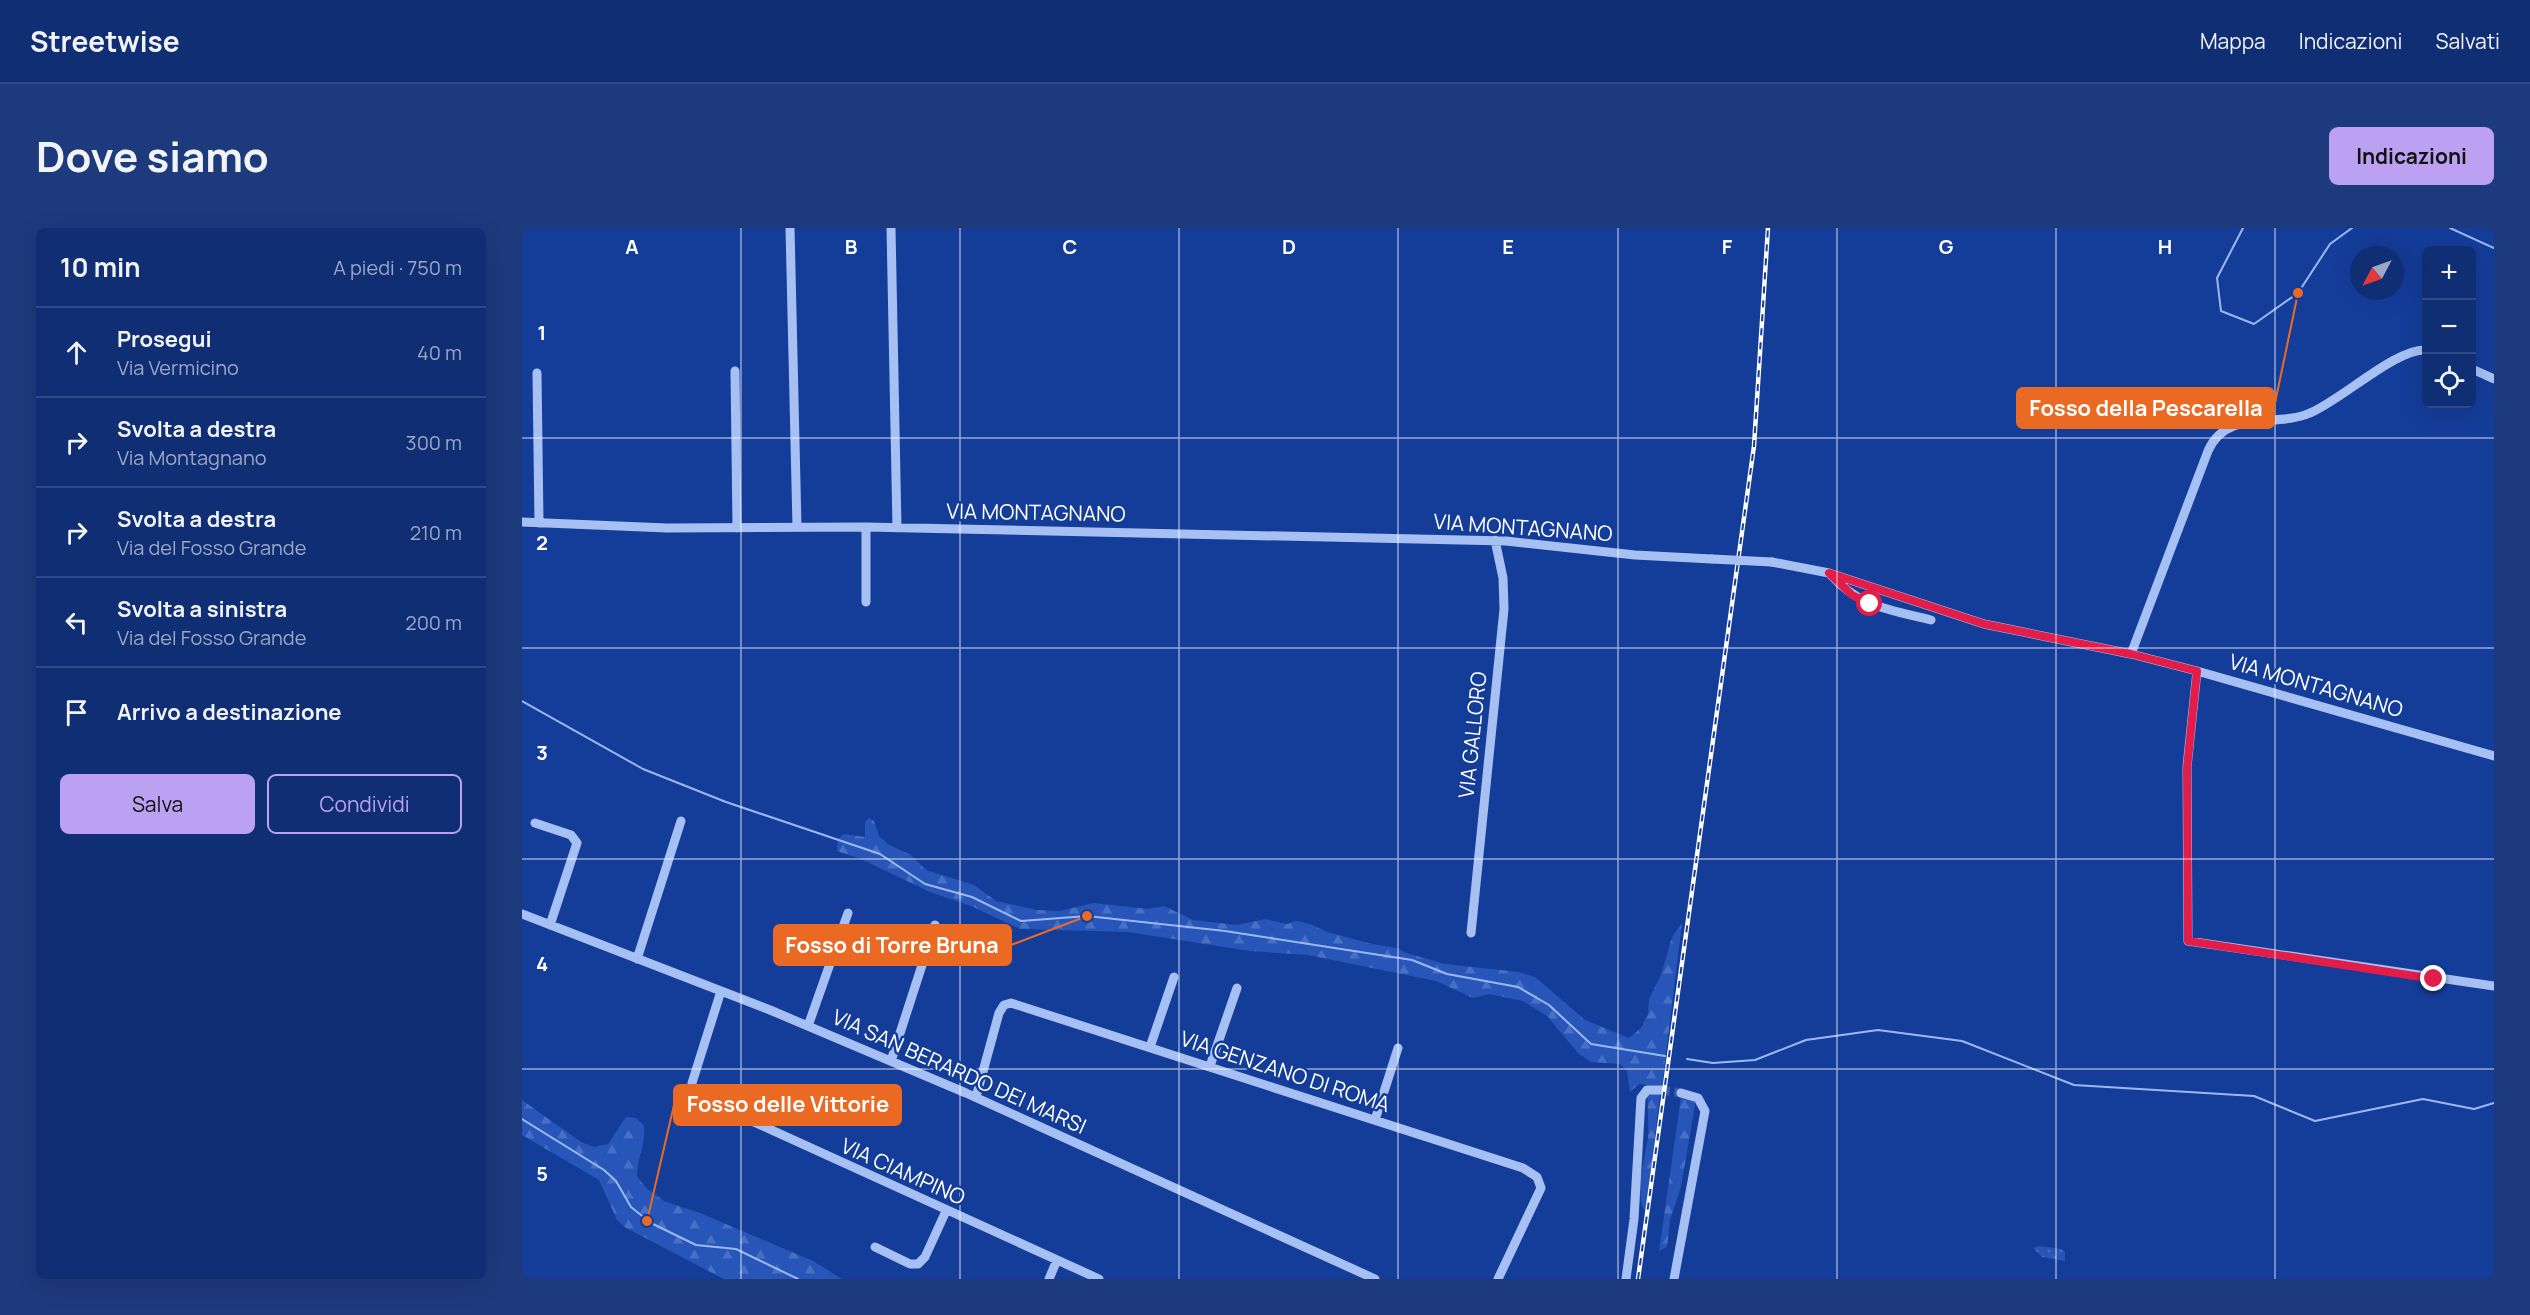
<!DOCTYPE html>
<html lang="it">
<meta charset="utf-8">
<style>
body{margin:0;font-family:Manrope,sans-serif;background:#1d3a7c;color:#f1f3f6}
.controls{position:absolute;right:18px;top:18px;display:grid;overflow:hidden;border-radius:9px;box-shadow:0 6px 24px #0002}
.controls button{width:54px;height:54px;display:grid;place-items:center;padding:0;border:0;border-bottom:2px solid #2f4a86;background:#0f2e74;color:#f1f3f6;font:30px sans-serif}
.compass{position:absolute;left:1828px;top:18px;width:54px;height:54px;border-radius:50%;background:#0f2e74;box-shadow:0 6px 24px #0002;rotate:229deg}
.stop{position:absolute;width:18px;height:18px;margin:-14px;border:4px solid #e11d48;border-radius:50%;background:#fff}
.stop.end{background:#e11d48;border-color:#fff;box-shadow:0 2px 6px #0008}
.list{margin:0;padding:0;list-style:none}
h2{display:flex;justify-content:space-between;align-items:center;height:78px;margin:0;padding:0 24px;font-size:26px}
h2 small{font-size:20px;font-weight:400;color:#9ba8c5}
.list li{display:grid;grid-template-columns:39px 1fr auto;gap:18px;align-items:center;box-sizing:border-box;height:90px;padding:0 24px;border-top:2px solid #2f4a86}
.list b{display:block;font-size:22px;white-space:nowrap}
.list p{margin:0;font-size:20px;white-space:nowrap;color:#9ba8c5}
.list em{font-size:20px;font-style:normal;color:#9ba8c5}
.actions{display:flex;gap:12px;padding:18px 24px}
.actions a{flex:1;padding:14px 0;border:2px solid #bca0f2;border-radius:9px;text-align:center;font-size:21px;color:#bca0f2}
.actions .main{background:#bca0f2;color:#111}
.icon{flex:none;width:33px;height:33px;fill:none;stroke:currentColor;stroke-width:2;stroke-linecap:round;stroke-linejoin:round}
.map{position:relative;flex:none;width:1972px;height:1051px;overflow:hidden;border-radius:9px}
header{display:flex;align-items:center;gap:36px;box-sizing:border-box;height:84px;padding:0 30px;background:#0f2e74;border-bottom:2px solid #2f4a86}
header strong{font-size:28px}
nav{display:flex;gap:33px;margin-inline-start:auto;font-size:21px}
.intro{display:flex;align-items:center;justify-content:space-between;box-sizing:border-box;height:144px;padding:0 36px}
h1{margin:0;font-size:42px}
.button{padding:15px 27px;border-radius:9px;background:#bca0f2;color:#111;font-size:21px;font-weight:700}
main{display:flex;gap:36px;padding:0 36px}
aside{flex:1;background:#0f2e74;border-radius:9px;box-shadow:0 6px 24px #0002}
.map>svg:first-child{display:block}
.grass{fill:url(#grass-dots)}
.forest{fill:url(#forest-firs)}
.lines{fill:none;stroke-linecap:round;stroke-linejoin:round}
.stream{stroke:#9ab9f6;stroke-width:2}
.minor-tunnel{stroke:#375aa9;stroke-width:9;stroke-dasharray:9 4.5;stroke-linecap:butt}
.minor{stroke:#a7c0f3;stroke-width:9}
.rail-casing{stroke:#fff;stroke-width:4.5}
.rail{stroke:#143d9a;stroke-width:2;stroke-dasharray:7;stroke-linecap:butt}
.minor-bridge{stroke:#a7c0f3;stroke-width:9}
.route{stroke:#e11d48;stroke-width:8}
.grid{fill:none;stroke:#fff;stroke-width:1.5;stroke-opacity:0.55}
.labels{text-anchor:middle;stroke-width:5;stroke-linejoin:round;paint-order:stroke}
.street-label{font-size:21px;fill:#fff;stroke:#143d9a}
.grid-label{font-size:20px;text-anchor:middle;font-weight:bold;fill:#fff;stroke:#143d9a;stroke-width:5;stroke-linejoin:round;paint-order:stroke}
.leader{fill:none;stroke:#ea6a24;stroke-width:2}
.callout-dot{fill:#ea6a24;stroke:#143d9a;stroke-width:2}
.callout{fill:#ea6a24;stroke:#ea6a24;stroke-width:2}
.callout-label{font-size:22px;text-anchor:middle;font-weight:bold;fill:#fff}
</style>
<header>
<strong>Streetwise</strong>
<nav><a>Mappa</a><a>Indicazioni</a><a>Salvati</a></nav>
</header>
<div class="intro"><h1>Dove siamo</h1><a class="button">Indicazioni</a></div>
<main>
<aside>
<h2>10 min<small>A piedi · 750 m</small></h2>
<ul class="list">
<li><svg class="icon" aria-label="ahead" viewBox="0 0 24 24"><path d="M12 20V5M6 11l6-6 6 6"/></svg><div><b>Prosegui</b><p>Via Vermicino</p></div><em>40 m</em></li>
<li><svg class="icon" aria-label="right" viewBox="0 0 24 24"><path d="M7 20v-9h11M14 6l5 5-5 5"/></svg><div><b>Svolta a destra</b><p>Via Montagnano</p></div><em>300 m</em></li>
<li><svg class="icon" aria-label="right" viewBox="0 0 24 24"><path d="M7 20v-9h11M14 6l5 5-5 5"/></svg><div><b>Svolta a destra</b><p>Via del Fosso Grande</p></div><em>210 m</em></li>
<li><svg class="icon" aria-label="left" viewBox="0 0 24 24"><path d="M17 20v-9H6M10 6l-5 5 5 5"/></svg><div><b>Svolta a sinistra</b><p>Via del Fosso Grande</p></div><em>200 m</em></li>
<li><svg class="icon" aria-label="arrive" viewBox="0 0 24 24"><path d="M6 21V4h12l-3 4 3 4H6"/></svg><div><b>Arrivo a destinazione</b></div></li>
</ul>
<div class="actions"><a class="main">Salva</a><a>Condividi</a></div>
</aside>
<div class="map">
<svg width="1972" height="1051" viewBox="0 0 1972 1051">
<defs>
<pattern id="grass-dots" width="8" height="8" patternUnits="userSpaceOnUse" patternTransform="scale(1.5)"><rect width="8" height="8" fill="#2756b8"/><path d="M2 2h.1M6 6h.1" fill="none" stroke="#476fc3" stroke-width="1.8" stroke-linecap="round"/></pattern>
<pattern id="forest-firs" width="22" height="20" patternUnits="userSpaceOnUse" patternTransform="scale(1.5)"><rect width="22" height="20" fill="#2756b8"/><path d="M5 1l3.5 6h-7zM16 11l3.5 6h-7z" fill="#476fc3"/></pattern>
</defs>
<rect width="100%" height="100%" fill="#143d9a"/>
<path class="grass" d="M1517 1018 1540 1021 1543 1024V1033L1520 1029 1511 1020Z"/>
<path class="forest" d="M347 590 352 593 357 608 367 617 389 627 404 642 452 657 474 673 515 682 538 683 571 675 626 681 642 678 671 692 715 697 743 691 765 696 774 693 788 696 805 704 850 716 875 720 884 725 923 736 997 744 1013 749 1063 792 1107 810 1119 800 1126 786 1127 771 1139 747 1150 709 1160 695 1140 858 1117 856 1108 864 1105 843 1098 836 1069 834 1056 825 1025 788 1001 773 967 766 951 770 914 753 786 727 728 723 606 704 498 701 449 678 408 664 339 631 315 623 316 611 322 606 343 609V594Z
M1126 866H1138L1124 984C1112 973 1123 926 1126 910 1127 896 1125 880 1126 866Z
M1159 869 1173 873V877L1159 959 1148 992 1145 1019 1137 1023Z
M0 872 59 914 72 919 86 916 104 889 114 890 122 898C124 917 115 929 115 948L124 960 142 973 178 985 291 1033 320 1051H202L104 1000 95 992 77 952 0 907Z"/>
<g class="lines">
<path class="stream" d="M1721 0 1695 50 1699 83 1732 96 1776 65 1808 16 1830 0
M1928 0 1972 20
M0 473 121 541 204 574 358 626 403 656 450 669 499 693 565 688 703 703 890 732 925 746 996 759 1027 777 1069 816 1143 828
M1165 831 1191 835 1233 832 1284 812 1356 802 1440 813 1552 857 1732 868 1793 893 1901 871 1952 881 1972 875
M0 891 82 942 94 953 109 979 129 995 174 1017 214 1021 276 1051"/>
<path class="minor-tunnel" d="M1139 862 1159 865"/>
<path class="minor" d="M268 0 275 299
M369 0 375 300
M1950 141 1972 151
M213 143 215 300
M15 145 17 295
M0 294 145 300 344 299 984 313 1113 327 1190 331
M1250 334 1307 345 1462 396 1609 426 1675 443 1972 528
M1309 347C1337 379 1369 382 1409 392
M344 374V299
M1609 426 1686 223C1705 180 1754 200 1788 185 1818 173 1876 119 1904 122
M1675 443 1665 539 1666 713 1972 758
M13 595 49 607 55 615 28 697
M0 686 248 782 444 865 853 1051
M949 705 982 381 981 350 973 312
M115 731 159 593
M199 763 170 855 172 864 177 869 577 1051
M286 798 326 685
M628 819 652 749
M369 833 413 697
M688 838 715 760
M454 869 477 785 482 777 489 775 1001 940 1015 949 1019 960 976 1051
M853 892 876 820
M353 1019 388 1036H396L403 1029 424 983
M527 1051 535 1032
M1104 1051 1112 991 1119 870 1125 862H1139
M1152 1051 1183 883 1176 870 1159 865"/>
<defs>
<path id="rail" d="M1116 1051 1232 218 1246 0"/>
</defs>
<use href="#rail" class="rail-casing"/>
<use href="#rail" class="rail"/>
<path class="minor-bridge" d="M1190 331 1250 334"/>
</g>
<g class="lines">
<path class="route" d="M1348 376 1330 367 1307 345 1462 396 1609 426 1675 443 1665 540 1666 713 1912 751"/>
</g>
<path class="grid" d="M219 0V1051M438 0V1051M657 0V1051M876 0V1051M1096 0V1051M1315 0V1051M1534 0V1051M1753 0V1051M0 210H1972M0 420H1972M0 631H1972M0 841H1972"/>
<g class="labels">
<g class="street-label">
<text transform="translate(514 285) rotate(1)" y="7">VIA MONTAGNANO</text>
<text transform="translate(1001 300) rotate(4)" y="7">VIA MONTAGNANO</text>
<text transform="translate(1794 458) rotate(16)" y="7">VIA MONTAGNANO</text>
<text transform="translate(951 507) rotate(-84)" y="7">VIA GALLORO</text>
<text transform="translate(437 844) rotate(24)" y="7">VIA SAN BERARDO DEI MARSI</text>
<text transform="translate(763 844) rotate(18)" y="7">VIA GENZANO DI ROMA</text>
<text transform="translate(381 944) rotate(24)" y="7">VIA CIAMPINO</text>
</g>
</g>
<g class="grid-label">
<text x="110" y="26">A</text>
<text x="329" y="26">B</text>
<text x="548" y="26">C</text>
<text x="767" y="26">D</text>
<text x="986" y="26">E</text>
<text x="1205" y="26">F</text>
<text x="1424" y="26">G</text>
<text x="1643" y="26">H</text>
<text x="20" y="112">1</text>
<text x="20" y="322">2</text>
<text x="20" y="532">3</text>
<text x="20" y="743">4</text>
<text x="20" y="953">5</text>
</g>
<path class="leader" d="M1776 65L1752 180M565 688L489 717M125 993L152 877"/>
<g class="callout-dot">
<circle cx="1776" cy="65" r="6"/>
<circle cx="565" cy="688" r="6"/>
<circle cx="125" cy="993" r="6"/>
</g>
<g class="callout">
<rect x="1495" y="160" width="257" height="40" rx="6"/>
<rect x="252" y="697" width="237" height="40" rx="6"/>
<rect x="152" y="857" width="227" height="40" rx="6"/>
</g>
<g class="callout-label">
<text x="1624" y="188">Fosso della Pescarella</text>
<text x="370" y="725">Fosso di Torre Bruna</text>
<text x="266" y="884">Fosso delle Vittorie</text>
</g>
</svg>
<div class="controls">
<button>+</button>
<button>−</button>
<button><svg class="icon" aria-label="locate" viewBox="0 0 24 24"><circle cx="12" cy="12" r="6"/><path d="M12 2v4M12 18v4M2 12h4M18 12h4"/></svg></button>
</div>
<svg class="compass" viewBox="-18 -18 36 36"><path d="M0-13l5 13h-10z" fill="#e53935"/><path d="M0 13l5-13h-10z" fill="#9ba8c5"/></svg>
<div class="stop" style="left:1348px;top:376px"></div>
<div class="stop end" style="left:1912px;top:751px"></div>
</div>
</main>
